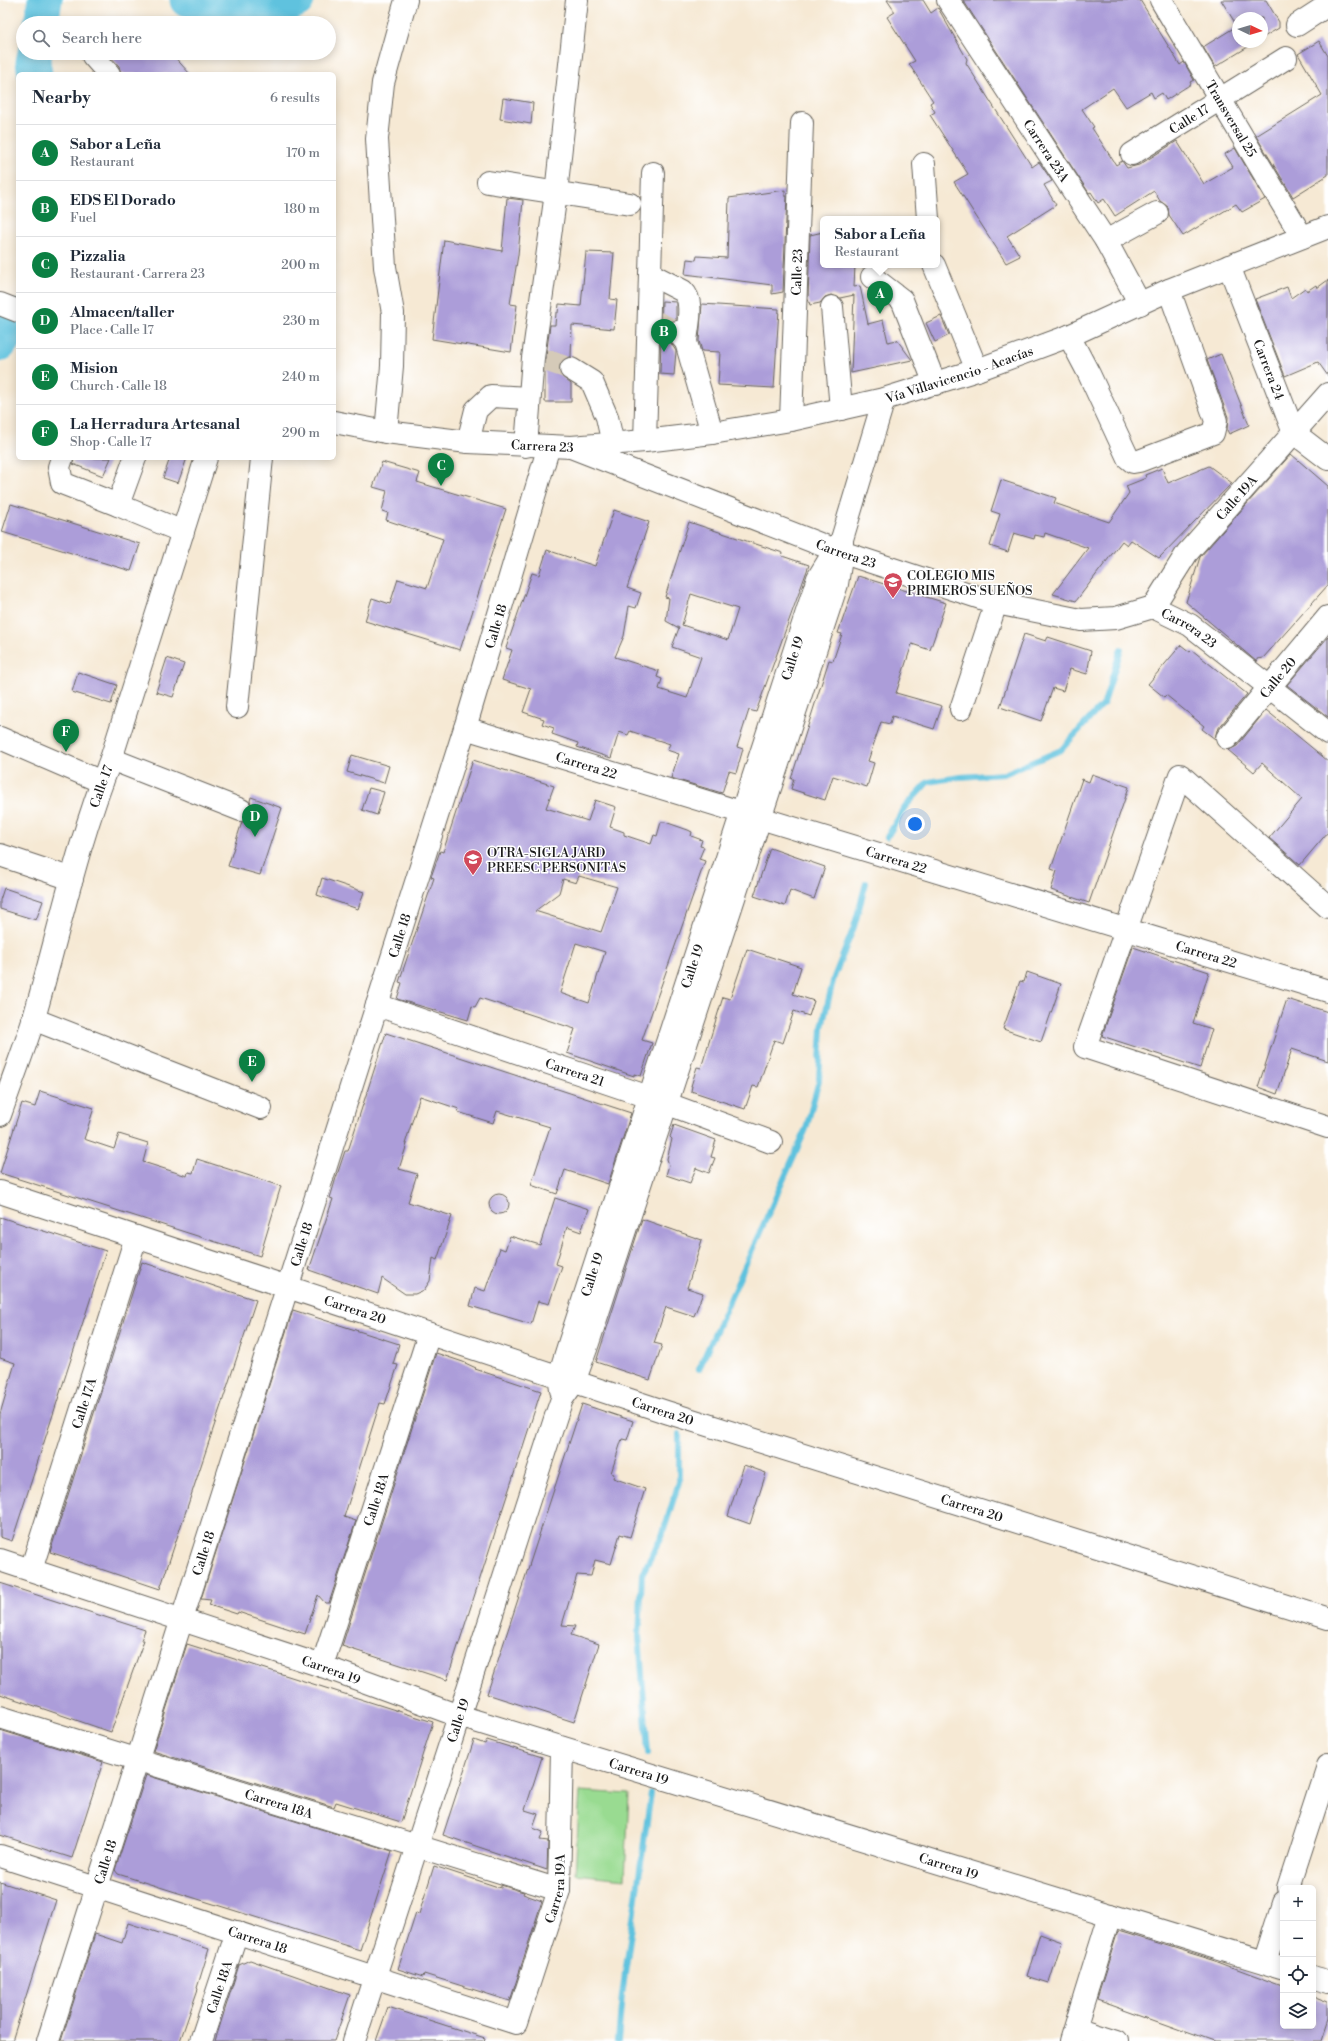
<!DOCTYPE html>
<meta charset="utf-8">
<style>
body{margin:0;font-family:"Libre Bodoni",serif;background:#f2f2f3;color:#1f2937}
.controls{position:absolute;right:12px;bottom:12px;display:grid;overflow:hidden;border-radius:6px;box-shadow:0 2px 10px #0003}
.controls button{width:36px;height:36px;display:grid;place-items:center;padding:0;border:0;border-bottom:1px solid #e0e1e3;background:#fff;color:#1f2937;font:20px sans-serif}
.compass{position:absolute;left:1232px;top:12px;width:36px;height:36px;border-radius:50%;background:#fff;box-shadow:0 2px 10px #0003;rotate:94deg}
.you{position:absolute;left:915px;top:824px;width:14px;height:14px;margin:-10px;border:3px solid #fff;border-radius:50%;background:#1a73e8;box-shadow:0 0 0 6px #1a73e833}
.badge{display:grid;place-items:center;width:26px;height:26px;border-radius:50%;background:#0b8043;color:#fff;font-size:13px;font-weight:700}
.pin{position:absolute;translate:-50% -33px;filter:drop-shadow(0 1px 2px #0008)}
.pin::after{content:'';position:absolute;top:21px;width:14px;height:12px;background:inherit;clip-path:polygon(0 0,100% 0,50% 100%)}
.popup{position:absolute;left:820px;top:216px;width:120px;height:52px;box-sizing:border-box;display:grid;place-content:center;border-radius:6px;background:#fff;filter:drop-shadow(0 1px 3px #0005);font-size:13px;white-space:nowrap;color:#747a83}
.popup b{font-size:15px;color:#1f2937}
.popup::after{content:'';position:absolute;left:50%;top:100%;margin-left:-8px;border:8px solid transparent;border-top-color:#fff}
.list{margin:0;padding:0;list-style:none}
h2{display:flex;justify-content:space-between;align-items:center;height:52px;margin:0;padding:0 16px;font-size:17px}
h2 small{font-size:13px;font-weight:400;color:#747a83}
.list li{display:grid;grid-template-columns:26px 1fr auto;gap:12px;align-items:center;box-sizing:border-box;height:56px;padding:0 16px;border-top:1px solid #e0e1e3}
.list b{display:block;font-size:15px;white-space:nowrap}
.list p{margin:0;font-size:13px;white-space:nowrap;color:#747a83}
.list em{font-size:13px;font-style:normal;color:#747a83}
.icon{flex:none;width:22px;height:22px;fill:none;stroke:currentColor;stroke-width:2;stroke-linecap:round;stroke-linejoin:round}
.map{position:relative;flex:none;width:1328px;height:2041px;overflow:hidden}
.search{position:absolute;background:#fff;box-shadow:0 2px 10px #0003;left:16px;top:16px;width:320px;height:44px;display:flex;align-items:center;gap:10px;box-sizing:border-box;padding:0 14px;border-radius:22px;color:#747a83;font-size:15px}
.panel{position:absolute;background:#fff;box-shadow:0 2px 10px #0003;left:16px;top:72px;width:320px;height:388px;border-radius:6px}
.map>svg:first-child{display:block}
.green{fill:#99db91;stroke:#5a7c56}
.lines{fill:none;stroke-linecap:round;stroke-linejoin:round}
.stream{stroke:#5fc2de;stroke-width:6}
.river{stroke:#5fc2de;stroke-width:35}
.building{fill:#ac9dd9;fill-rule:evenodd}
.minor-tunnel{stroke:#d5cab8;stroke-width:22;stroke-dasharray:22 11;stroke-linecap:butt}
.minor-casing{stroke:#68645c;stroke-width:24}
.major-casing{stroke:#68645c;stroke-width:24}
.minor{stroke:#fff;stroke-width:22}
.major{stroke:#fff;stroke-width:22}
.labels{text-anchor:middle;stroke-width:3;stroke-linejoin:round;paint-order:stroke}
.street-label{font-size:13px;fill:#1c1c1c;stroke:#fff}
.poi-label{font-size:13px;fill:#1c1c1c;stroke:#fff;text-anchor:start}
</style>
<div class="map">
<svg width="1328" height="2041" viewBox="0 0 1328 2041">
<rect width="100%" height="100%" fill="#fff"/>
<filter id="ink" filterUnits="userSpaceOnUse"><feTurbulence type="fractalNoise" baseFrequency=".025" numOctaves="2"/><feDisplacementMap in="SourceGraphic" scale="8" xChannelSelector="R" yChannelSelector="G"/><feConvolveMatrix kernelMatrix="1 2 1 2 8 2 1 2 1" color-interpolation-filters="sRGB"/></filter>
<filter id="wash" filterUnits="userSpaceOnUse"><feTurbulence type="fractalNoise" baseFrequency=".012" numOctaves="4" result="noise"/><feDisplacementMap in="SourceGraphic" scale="16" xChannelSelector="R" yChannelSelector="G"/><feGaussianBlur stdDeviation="0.9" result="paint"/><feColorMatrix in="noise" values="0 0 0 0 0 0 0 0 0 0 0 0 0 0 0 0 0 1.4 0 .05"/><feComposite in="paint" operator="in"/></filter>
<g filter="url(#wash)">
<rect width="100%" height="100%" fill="#f6e9d4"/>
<path class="green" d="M580 1791 629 1794 625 1879 575 1874Z"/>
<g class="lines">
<path class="stream" d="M887 837 905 807 928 782 960 777 1004 774 1061 750 1104 703 1121 649
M699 1369 806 1129 819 1080 822 1027 834 977 854 927 866 883
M648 1753 639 1636 642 1574 662 1536 679 1482V1434
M618 2041 622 1995 651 1793"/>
<path class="river" d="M187 0 275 11 297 0
M41 23 45 0
M35 53 33 62 35 74
M0 344 18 317"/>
</g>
<g id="blocks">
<path class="building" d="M887 0H923L931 13 938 8 967 59 966 63 1032 167 1039 162 1052 181 1044 185 1056 205 1007 236 1020 256 1006 263 954 182 968 174 930 115 935 112 930 103 933 101 909 64 915 61 887 17 895 12Z
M963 0H1140L1180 65 1184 62 1194 80 1190 82 1191 84 1166 100 1162 93 1154 98 1151 92 1126 107 1113 88 1082 109 1094 127 1092 128 1116 165 1122 161 1127 168 1139 165 1177 141 1204 184 1233 167 1225 154 1235 148 1265 199 1242 212 1236 204 1183 236 1169 215 1168 207 1160 201 1154 191 1115 216 1104 199 1098 203 1091 192 1089 193Z
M1221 0H1266L1279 22V28L1262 38V18H1238V42H1256L1215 67 1203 47 1237 26Z
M1319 41 1328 56V175L1293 197 1256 136 1322 95 1298 54Z
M107 53H171L190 74H121L119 66Z
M503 98 533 103 531 124 500 119Z
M785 190V196H787L783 292 772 294V285L685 274 687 259 696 260 697 256 727 258 729 198Z
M507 198 523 200 518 255 510 304 517 305 511 352 432 339 444 240 502 251Z
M823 232V265H855L854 287 860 286 868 324 883 320 888 342 897 340 912 360 851 373 854 295 840 298 831 295 825 297 820 303 810 305 808 299 810 235Z
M586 252 614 253 610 299 617 300 614 329 572 325 571 357 565 358 561 362 559 369 560 375 571 384V402H545V364L550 325H555L556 313H558L559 304 581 306Z
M1328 280V376L1318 362 1285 376 1255 299 1287 287 1291 298 1305 288 1307 291 1316 285 1317 288Z
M662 301 676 302V320L668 323 665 328V334L676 351 674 375 660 374Z
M702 304 779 309 774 388 718 385 720 352 702 351 699 341Z
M941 316 949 335 935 342 926 323Z
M1221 354 1249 425 1229 434 1227 430 1228 417 1207 360Z
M1291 454 1328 486V585L1263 658 1257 659V662L1186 602 1200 557Z
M74 458H111L103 476 73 464Z
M170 458H187L178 483 163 478Z
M382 462 420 473 417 482 506 509 460 650 365 621 372 598 390 604 398 579 427 588 443 539 386 520 388 513 382 511 387 491 373 487Z
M1209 466 1232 483 1159 558 1131 540 1127 545 1122 541 1076 601 1053 594 1088 548 1045 533 1044 537 1035 535 1034 539 1014 533 1008 552 990 546 1000 514 991 511 1001 480 1056 498 1054 503 1109 522 1129 493 1126 486 1146 478 1145 475 1162 468 1168 483Z
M11 504 140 544 131 571 2 532Z
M614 510 649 522 627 588 641 593 636 608 629 606 624 636 615 657 659 671 657 677 662 679 659 689 687 698 701 657 672 647 679 628 666 621 669 598 665 597 689 522 783 553 782 556 809 565 756 712 749 710 737 747 743 749 736 773 729 771 722 793 671 778 679 754 667 750 670 744 630 731 628 735 619 732 611 758 577 747 578 743 552 734 554 728 542 724 544 719 523 712 531 689 502 680 512 650 506 648 532 573 539 575 547 550 595 566ZM691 594 738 609 728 640 682 625Z
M858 576 946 603 930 650 912 644 896 693 942 706 934 729 892 716 890 724 881 722 868 761 874 763 867 787 833 776 825 800 791 789 794 779H791L829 660 833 661 842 634 838 633Z
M1024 634 1046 641 1048 637 1091 651 1087 674 1070 669 1063 691 1053 688 1041 721 1000 707Z
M1328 637V717L1287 685Z
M1181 645 1190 652 1192 650 1247 694 1217 730 1215 739 1202 729 1204 726 1166 695 1164 697 1148 684Z
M167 658 184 664 173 697 156 692Z
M78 672 117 685 111 704 72 692Z
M1266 710 1328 761V832L1300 865 1269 838 1302 799 1262 763 1254 772 1228 750 1237 746Z
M352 755 389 766 384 783 347 772Z
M473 760 554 786 546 808 588 821 595 800 616 807 610 827 624 832V835L651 844 654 835 657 836 661 822H665L688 830 692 832 691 836 702 840 700 846 704 847 699 859 705 861 642 1040 652 1043 641 1076 634 1074V1076L567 1053 575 1029 480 998 475 1007 472 1006 468 1020 397 999 402 983 399 982 434 878 431 877 440 851 443 852ZM579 876 617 887 601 932 535 911 559 893 563 879 576 883ZM576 943 605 952 589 1003 560 993Z
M1092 774 1129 787 1089 903 1051 890 1057 871 1051 869 1082 779 1089 782Z
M369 788 384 792 377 815 362 810Z
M251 797 282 808 260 875 228 866 242 822 249 819 253 814V808L250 801Z
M770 848 825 867 814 899 790 890 785 906 754 896Z
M322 878 364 892 358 909 317 895Z
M4 888 43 901 36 920 0 909V900Z
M1133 947 1209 972 1193 1023 1212 1029 1200 1068 1102 1036Z
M747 949 801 967 793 994 814 1001 809 1016 794 1011 783 1043 774 1040 758 1087 753 1086 745 1109 691 1091 692 1086H691L697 1067 701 1068 723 997 730 999Z
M1027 972 1061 984 1041 1042 1003 1029 1020 981 1024 982Z
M1287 999 1328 1012V1061L1292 1049 1277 1094 1258 1087Z
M386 1033 631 1113 608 1184 565 1170 557 1194 531 1185 550 1127 497 1111 493 1123 458 1112 459 1109 420 1096 405 1144H407L399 1169 417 1174 408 1202 452 1216 437 1260 433 1258 430 1281 424 1290 415 1294H405L382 1278 378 1294 309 1270 333 1199 330 1198 336 1178 345 1151H348Z
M40 1091 94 1108 84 1139 114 1149 119 1134 148 1143 143 1162 187 1176 188 1172 193 1173 197 1159 281 1186 260 1256 0 1173 22 1103 35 1107Z
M674 1125 716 1140 711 1157 715 1158 709 1173 696 1168 690 1183 666 1175 669 1165 667 1159 672 1139 670 1137Z
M489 1204a10 10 0 1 1 20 0a10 10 0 1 1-20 0Z
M555 1198 589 1209 581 1232 567 1227 556 1264 562 1266 549 1304 538 1301 531 1324 470 1306 475 1288 485 1291 500 1248 505 1250 510 1236 540 1245Z
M0 1217 106 1251 12 1541 0 1537V1414L15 1363 0 1358Z
M642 1219 702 1240 687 1288 703 1293 694 1316 666 1307 654 1343 662 1345 650 1380 596 1362Z
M142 1262 256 1300 160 1589 50 1552Z
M293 1310 399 1344 393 1364 398 1365 385 1404 380 1403 344 1517 356 1521 329 1603H325L318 1595 305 1634 238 1612 237 1614 209 1605 211 1600 201 1599Z
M436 1353 463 1362 476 1368 475 1369 541 1391 447 1680 342 1646Z
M582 1404 633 1421 627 1440 622 1439 611 1473 614 1474 613 1478 645 1489 630 1537 620 1534 611 1564 595 1560 591 1576 577 1575 562 1625 575 1626 571 1635 599 1644 574 1722 487 1694Z
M744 1465 766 1473 750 1524 728 1516Z
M0 1583 145 1630 141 1640H144L111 1732 0 1694Z
M187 1644 433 1722 401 1822 336 1802 334 1807 153 1751Z
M0 1730 103 1762 72 1858 0 1835Z
M474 1740 485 1744 487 1740 542 1757 525 1810 538 1814 533 1828 543 1832 540 1840 548 1841 547 1870 443 1835Z
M146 1775 392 1851 360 1950 118 1874 115 1870Z
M434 1866 501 1888V1885L520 1891 524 1892 523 1894 542 1901 510 2001 424 1974 423 1977 398 1969 416 1913 419 1914Z
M0 1882 56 1900 12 2041H0Z
M128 1923 209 1949 197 1988 198 1989 180 2041H61L95 1934 122 1943Z
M1118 1931 1216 1961 1283 1986V2026H1313V1997L1328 2003V2020L1321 2041H1214L1097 1999Z
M1040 1934 1062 1942 1049 1983 1027 1976Z
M250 1960 350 1995 334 2041H215L239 1965Z
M388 2007 485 2038 484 2041H376Z"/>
</g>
</g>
<g filter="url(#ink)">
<use href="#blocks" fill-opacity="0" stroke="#68645c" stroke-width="1"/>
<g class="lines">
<path class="minor-tunnel" d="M654 321 677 332
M545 360 571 369"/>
<defs>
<g id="minor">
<path id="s1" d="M948 0 1106 241 1140 304"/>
<path id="s2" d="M1161 0 1302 237"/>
<path d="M1297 25 1328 5"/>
<path d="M93 56 109 74"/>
<path id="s3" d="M1132 154 1286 58"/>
<path d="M924 164 928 219"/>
<path d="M488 182 630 204"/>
<path d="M1106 241 1157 213"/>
<path d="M934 265 977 370"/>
<path id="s4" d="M1229 266 1294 433 1328 459"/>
<path d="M650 274 683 291C695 302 687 327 686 342"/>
<path d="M872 277 902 300 935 384"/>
<path d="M832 307 841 409"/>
<path d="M677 332 686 342 712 433"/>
<path d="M1069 336 1089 374 1128 458 1133 462 1139 461 1213 433 1216 421 1169 290"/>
<path d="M571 369 592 382 607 417 613 444"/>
<path id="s5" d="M791 420 802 123"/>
<path d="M386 432 392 366 393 313 385 267 377 139 383 83 406 0"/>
<path d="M645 441 653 173"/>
<path d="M468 442 476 410 491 396 529 398"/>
<path d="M526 446 533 358 556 193 577 0"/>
<path id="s6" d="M571 447 835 550 996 603 1081 620 1116 618 1153 607 1190 625 1328 733"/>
<path d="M62 458 59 467 62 483 118 505"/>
<path d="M135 458 118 505 183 532"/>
<path id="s7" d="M1153 607 1187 553 1328 394"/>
<path d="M237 707 262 458"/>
<path d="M961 709 996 603"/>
<path id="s8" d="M465 728 1328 991"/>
<path d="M0 738 102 782"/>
<path id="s9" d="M1227 738 1328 617"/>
<path d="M111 759 241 810"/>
<path d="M0 855 72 879"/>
<path d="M1328 907 1180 775 1085 1047 1328 1127"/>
<path id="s10" d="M377 1005 649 1097 771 1142"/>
<path d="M33 1019 261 1108"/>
<path id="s11" d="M0 1115C11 1083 24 1050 34 1018 59 932 77 843 111 759L206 458"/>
<path id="s12" d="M0 1192 666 1412 1328 1619"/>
<path id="s13" d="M561 1390 559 1376 569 1344 818 578 842 539 884 399"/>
<path id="s14" d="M0 1560 322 1666 459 1716 1283 1968"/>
<path id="s15" d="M31 1570 136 1237"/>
<path id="s16" d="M322 1666 429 1334"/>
<path id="s17" d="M0 1717 559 1890"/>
<path id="s18" d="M0 1856 516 2023 559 1890 562 1748"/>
<path d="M1288 1888 1328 1765"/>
<path d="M1264 1962 1283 1902"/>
<path d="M1313 1978 1328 1982"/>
<path d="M1076 2028 1117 2041"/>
<path id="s19" d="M48 2041 465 728 549 446"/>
<path id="s20" d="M201 2041 237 1932"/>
<path id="s21" d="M354 2041 556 1416 562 1399 574 1382 586 1349 837 584 842 552V539"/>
<path d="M1071 2041 1110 1915"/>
</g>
<g id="major">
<path d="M0 304 18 311"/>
<path id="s22" d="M334 422 386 432 468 442 571 447 645 441 712 433 791 420 884 399 977 370 1069 336 1169 290 1328 227"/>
</g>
</defs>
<use href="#minor" class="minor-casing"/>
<use href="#major" class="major-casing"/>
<use href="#minor" class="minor"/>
<use href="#major" class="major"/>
</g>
</g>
<defs>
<symbol id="school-pin" viewBox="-11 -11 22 30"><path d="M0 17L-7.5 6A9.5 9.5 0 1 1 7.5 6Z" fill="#d1495b" stroke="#fff"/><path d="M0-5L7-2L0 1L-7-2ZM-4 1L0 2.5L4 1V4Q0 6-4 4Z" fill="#fff"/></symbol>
</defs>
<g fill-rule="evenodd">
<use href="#school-pin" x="882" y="571" width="22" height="30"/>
<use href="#school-pin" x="462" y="848" width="22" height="30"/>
</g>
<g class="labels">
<g class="street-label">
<text dy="5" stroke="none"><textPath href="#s2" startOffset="138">Transversal 25</textPath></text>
<text dy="5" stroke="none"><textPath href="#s3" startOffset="67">Calle 17</textPath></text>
<text dy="5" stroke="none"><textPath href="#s1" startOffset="180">Carrera 23A</textPath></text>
<text dy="5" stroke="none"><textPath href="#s5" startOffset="148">Calle 23</textPath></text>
<text dy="5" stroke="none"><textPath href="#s4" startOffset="111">Carrera 24</textPath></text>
<text dy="5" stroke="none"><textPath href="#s22" startOffset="635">Vía Villavicencio - Acacías</textPath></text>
<text dy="5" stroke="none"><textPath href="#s22" startOffset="210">Carrera 23</textPath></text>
<text dy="5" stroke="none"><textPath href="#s7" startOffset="138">Calle 19A</textPath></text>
<text dy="5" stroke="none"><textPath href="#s6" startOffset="295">Carrera 23</textPath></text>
<text dy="5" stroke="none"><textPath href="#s19" startOffset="1484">Calle 18</textPath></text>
<text dy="5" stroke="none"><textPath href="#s6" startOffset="655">Carrera 23</textPath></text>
<text dy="5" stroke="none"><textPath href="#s13" startOffset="769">Calle 19</textPath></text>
<text dy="5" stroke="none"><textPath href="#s9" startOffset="79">Calle 20</textPath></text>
<text dy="5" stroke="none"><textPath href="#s8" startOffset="127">Carrera 22</textPath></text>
<text dy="5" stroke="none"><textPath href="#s11" startOffset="344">Calle 17</textPath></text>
<text dy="5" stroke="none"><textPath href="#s8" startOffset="451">Carrera 22</textPath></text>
<text dy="5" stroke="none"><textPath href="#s19" startOffset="1160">Calle 18</textPath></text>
<text dy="5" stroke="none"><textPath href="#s8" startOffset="775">Carrera 22</textPath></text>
<text dy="5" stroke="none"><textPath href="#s13" startOffset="445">Calle 19</textPath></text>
<text dy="5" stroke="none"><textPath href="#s10" startOffset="209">Carrera 21</textPath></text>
<text dy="5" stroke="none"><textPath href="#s19" startOffset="836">Calle 18</textPath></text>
<text dy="5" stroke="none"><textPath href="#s13" startOffset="121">Calle 19</textPath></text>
<text dy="5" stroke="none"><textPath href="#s12" startOffset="374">Carrera 20</textPath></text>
<text dy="5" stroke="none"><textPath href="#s15" startOffset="175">Calle 17A</textPath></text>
<text dy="5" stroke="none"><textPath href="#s12" startOffset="698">Carrera 20</textPath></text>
<text dy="5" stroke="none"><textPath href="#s16" startOffset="175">Calle 18A</textPath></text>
<text dy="5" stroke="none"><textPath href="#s12" startOffset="1022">Carrera 20</textPath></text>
<text dy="5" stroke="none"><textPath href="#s19" startOffset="512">Calle 18</textPath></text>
<text dy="5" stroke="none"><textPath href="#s14" startOffset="349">Carrera 19</textPath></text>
<text dy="5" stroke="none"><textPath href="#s21" startOffset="337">Calle 19</textPath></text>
<text dy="5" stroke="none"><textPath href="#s14" startOffset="673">Carrera 19</textPath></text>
<text dy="5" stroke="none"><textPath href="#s17" startOffset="292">Carrera 18A</textPath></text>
<text dy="5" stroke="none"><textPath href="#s19" startOffset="188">Calle 18</textPath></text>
<text dy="5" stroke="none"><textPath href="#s14" startOffset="997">Carrera 19</textPath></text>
<text dy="5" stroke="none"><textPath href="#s18" startOffset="683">Carrera 19A</textPath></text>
<text dy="5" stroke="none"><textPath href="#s18" startOffset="271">Carrera 18</textPath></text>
<text dy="5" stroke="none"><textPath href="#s20" startOffset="57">Calle 18A</textPath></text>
</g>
<g class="poi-label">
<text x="907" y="580">COLEGIO MIS<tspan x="907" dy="15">PRIMEROS SUEÑOS</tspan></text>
<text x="487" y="857">OTRA-SIGLA JARD<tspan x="487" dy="15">PREESC PERSONITAS</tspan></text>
</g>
</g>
</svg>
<div class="controls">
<button>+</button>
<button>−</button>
<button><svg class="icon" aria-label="locate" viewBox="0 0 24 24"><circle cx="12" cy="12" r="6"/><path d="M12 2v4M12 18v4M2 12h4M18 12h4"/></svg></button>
<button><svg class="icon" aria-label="layers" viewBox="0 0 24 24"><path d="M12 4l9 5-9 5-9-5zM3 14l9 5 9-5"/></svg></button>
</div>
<svg class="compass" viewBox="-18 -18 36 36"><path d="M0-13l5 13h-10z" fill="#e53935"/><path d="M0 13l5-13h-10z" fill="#747a83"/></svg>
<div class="you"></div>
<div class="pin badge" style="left:880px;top:314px">A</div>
<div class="popup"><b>Sabor a Leña</b>Restaurant</div>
<div class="pin badge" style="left:664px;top:352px">B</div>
<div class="pin badge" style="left:441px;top:486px">C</div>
<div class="pin badge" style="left:255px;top:837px">D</div>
<div class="pin badge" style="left:252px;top:1082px">E</div>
<div class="pin badge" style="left:66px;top:752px">F</div>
<div class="search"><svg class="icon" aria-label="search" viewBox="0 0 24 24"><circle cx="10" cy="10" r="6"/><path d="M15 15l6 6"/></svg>Search here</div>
<section class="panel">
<h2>Nearby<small>6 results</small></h2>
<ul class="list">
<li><span class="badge">A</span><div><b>Sabor a Leña</b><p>Restaurant</p></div><em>170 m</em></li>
<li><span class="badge">B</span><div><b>EDS El Dorado</b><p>Fuel</p></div><em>180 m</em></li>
<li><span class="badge">C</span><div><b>Pizzalia</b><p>Restaurant · Carrera 23</p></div><em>200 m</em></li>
<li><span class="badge">D</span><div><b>Almacen/taller</b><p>Place · Calle 17</p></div><em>230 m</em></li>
<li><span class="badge">E</span><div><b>Mision</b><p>Church · Calle 18</p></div><em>240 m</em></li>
<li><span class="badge">F</span><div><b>La Herradura Artesanal</b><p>Shop · Calle 17</p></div><em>290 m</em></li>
</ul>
</section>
</div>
